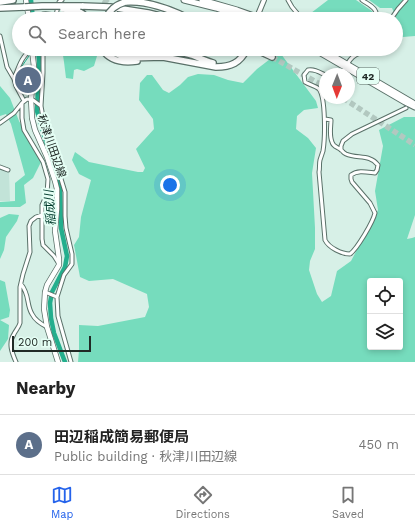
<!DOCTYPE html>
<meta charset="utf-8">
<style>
body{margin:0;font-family:"Work Sans","Noto Sans JP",sans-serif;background:#f6f6f6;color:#222}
.controls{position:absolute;right:12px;bottom:12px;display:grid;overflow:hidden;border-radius:4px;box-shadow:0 2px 6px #0003}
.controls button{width:36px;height:36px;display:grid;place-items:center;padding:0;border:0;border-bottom:1px solid #e0e0e0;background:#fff;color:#222;font:20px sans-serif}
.compass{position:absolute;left:319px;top:68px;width:36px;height:36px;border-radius:50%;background:#fff;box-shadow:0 2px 6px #0003;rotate:181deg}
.scale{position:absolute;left:12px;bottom:10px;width:79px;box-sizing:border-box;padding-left:4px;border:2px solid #202a26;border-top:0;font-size:11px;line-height:14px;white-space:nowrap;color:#202a26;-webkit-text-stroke:3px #e4fef4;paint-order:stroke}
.you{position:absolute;left:170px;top:185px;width:14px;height:14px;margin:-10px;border:3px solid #fff;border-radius:50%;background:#1a73e8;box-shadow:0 0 0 6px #1a73e833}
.badge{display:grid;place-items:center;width:26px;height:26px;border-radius:50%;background:#2563eb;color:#fff;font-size:13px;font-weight:700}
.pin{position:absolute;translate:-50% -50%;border:2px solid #fff;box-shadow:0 1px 4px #0006}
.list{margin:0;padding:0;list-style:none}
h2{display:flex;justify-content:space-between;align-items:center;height:52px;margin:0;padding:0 16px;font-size:17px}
h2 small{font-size:13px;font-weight:400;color:#767676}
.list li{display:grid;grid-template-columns:26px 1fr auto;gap:12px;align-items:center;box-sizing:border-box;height:60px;padding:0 16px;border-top:1px solid #e0e0e0}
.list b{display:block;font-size:15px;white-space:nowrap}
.list p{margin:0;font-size:13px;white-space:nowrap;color:#767676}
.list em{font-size:13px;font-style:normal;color:#767676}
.icon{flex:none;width:22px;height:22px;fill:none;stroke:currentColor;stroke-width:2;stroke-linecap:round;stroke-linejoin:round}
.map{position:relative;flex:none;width:415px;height:362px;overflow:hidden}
.search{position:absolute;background:#fff;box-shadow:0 2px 6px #0003;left:12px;right:12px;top:12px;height:44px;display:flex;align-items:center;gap:10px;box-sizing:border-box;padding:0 14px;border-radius:22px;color:#767676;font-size:15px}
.sheet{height:112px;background:#fff}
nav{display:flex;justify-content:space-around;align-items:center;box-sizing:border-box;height:56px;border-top:1px solid #e0e0e0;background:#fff;font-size:11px;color:#767676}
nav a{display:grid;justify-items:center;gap:2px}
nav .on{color:#2563eb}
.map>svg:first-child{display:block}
.built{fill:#c2e3d8}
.green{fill:#76dcbd;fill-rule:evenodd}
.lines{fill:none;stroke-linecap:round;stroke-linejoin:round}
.stream{stroke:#24ae8d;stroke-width:1}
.river{stroke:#24ae8d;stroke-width:4.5}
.minor-tunnel{stroke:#b2c8c0;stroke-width:3;stroke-dasharray:3 1.5;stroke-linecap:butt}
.motorway-tunnel{stroke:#b2c8c0;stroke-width:5.5;stroke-dasharray:5.5 3;stroke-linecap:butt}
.minor-casing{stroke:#5a7169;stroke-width:5}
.tertiary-casing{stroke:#5a7169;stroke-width:6}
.secondary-casing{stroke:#5a7169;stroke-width:6}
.trunk-casing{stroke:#5a7169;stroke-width:7}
.motorway-casing{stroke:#5a7169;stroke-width:8}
.minor{stroke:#fff;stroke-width:3}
.tertiary{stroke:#fff;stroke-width:4}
.secondary{stroke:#fff;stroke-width:4.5}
.trunk{stroke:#fff;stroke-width:5}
.motorway{stroke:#fff;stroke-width:5.5}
.motorway-bridge-casing{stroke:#5a7169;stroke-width:8;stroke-linecap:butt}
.motorway-bridge{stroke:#fff;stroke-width:5.5}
.labels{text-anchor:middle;stroke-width:4;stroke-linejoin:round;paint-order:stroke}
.shield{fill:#e4fef4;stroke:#5b6a64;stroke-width:1}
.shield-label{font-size:10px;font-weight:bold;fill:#202a26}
.street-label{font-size:11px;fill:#202a26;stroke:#e4fef4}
.water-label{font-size:12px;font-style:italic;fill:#003a2c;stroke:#e4fef4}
</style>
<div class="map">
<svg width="415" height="362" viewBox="0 0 415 362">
<rect width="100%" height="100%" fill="#d7f0e7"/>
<path class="built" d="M0 169H3L9 172 10 201H0Z"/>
<path class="green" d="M328 0H356L372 11 374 14V17L373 19H315L311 13Z
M369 0H415V36L403 37 396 41V17L392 8H380Z
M62 49H92L97 56 94 66 84 71 77 69 74 70 73 79 66 78 64 62Z
M278 53 281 54 316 101 318 108 304 110 297 116 296 129 308 138 316 148 312 173 315 228V249L310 261 309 270 317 294 322 302 331 296 337 271 351 261 378 210 375 191 383 146 379 130 404 117H415V215L407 239 412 238 415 237V362H78L79 350V325L98 326 145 317 149 307 147 294 113 279 89 281 80 277 74 245 79 237 81 217 91 180 79 174 72 160 75 152 89 162 138 172H143L145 168 136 149 154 129 153 119 139 100 140 83 147 75H152L163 90 169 93 180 85 188 77 198 74 214 75 228 80 243 83 257 69ZM370 281H400V347H370Z
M0 86 10 98 19 121 35 148 41 162 33 178 24 185 26 203 20 207H0V202L15 201V183L25 175 11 124 6 114 0 116Z
M9 214 19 215 17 221 6 237 4 250 0 259V218Z
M0 280 5 282 10 310 9 317 0 320 9 325 8 339 0 351Z"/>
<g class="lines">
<path class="stream" d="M18 72 31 53"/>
<path class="river" d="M31 0 33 19
M38 49 39 61 37 111 41 125 60 189 61 228 67 256 65 267 52 292 50 303 51 318 54 333 65 362"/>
<path class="minor-tunnel" d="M70 18 76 19"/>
<path class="motorway-tunnel" d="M103 0 107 2 113 9
M272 57 325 87
M343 98 415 145"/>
<defs>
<path id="minor" d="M288 0 292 7 302 19
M362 0C369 5 380 9 375 19
M56 15 59 2 62 0
M41 19V17L43 14C52 13 56 16 63 18 66 18 68 18 70 18
M391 19 398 9 406 0
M0 36 7 67 14 79 16 86 24 101
M43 49V73L41 106 44 123 65 192V216L66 228 72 254V264L64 275 57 297 58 316 71 362
M342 74C350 57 353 54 371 49
M14 79C18 69 22 54 32 50
M22 103V118L24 130 43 162 48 179 47 194 42 205V239L43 245 54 256 59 264
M325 119 331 120C331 126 329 135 332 142 333 147 338 147 341 150 344 152 342 152 346 154 357 159 370 154 378 165L377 170 375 173C366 172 358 170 351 175V179L352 182 370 203 375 213C373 222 357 249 350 254 342 254 329 248 325 240L319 172C320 168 319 164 320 160 321 157 322 154 323 151 325 139 326 98 319 89 316 86 310 85 305 82L304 75 308 70C315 69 319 72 325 75
M0 123 14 113 22 103 27 99 33 100 41 106
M341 150V146L343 141 352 134 406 108
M0 167 8 170
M21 284C30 295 26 304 32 314 35 320 41 324 47 327
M45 292 57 297
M16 362C12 353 8 343 14 334 16 330 19 327 20 323V287L23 274 30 252 29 226 31 221 36 217 42 215"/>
<path id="tertiary" d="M257 17 264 0"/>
<path id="secondary" d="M26 0 29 19
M32 49 34 67 31 99 32 118 35 130 47 157 55 181 57 189V209L55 231 59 259V265L47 285 45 292 44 309 47 327 58 362"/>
<path id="trunk" d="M184 0 216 8 247 19
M202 0 237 10 262 19
M314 49 405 102 415 107
M321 49 413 103"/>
<path id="motorway" d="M0 2 13 0
M125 2C147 0 170 9 190 19
M82 6 110 7 148 13 172 19
M0 8 25 7
M78 11 83 14 89 19
M114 12 115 19
M132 19 141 18 145 19
M256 19 257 17
M102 49C110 61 124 63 137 61
M110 49 115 53 126 58 163 57 216 67C231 67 240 63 247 49
M117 49 122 53 127 55
M131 49C144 53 157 49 170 51 177 52 185 53 192 55 199 58 206 61 213 63
M255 49 272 57"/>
</defs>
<use href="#minor" class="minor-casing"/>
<use href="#tertiary" class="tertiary-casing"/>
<use href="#secondary" class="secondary-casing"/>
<use href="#trunk" class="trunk-casing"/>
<use href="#motorway" class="motorway-casing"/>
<use href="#minor" class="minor"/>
<use href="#tertiary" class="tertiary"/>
<use href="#secondary" class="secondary"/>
<use href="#trunk" class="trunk"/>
<use href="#motorway" class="motorway"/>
<defs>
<path id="motorway-bridge" d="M25 7 42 6H82
M63 9 72 10 78 11
M105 19C110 10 115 5 125 2"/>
</defs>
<use href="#motorway-bridge" class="motorway-bridge-casing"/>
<use href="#motorway-bridge" class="motorway-bridge"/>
</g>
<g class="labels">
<rect class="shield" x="357" y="68" width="22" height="16" rx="3"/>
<g class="shield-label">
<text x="368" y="80">42</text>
</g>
<g class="street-label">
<text transform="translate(52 146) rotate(71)" y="4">秋津川田辺線</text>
</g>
<g class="water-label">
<text transform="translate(50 208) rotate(-94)" y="4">稲成川</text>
</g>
</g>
</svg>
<div class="controls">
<button><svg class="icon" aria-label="locate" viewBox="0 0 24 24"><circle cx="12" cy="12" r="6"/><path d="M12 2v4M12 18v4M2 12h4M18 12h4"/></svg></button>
<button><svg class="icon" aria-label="layers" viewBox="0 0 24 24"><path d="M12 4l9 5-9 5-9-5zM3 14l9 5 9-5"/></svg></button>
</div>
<svg class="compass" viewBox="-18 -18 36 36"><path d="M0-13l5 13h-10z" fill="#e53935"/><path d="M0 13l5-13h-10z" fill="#767676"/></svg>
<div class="scale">200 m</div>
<div class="you"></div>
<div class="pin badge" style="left:28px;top:80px;background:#5c6f8a">A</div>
<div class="search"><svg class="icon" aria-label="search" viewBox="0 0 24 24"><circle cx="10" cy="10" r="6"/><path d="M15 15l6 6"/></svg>Search here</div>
</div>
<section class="sheet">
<h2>Nearby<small></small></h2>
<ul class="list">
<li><span class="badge" style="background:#5c6f8a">A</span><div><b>田辺稲成簡易郵便局</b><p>Public building · 秋津川田辺線</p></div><em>450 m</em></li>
</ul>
</section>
<nav>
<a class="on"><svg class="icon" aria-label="map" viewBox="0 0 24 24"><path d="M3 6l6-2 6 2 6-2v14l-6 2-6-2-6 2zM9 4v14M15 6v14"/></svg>Map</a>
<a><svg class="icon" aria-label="directions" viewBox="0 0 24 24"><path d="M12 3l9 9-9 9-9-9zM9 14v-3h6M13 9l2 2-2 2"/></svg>Directions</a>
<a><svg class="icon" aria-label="saved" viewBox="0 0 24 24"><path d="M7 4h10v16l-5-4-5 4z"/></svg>Saved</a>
</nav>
